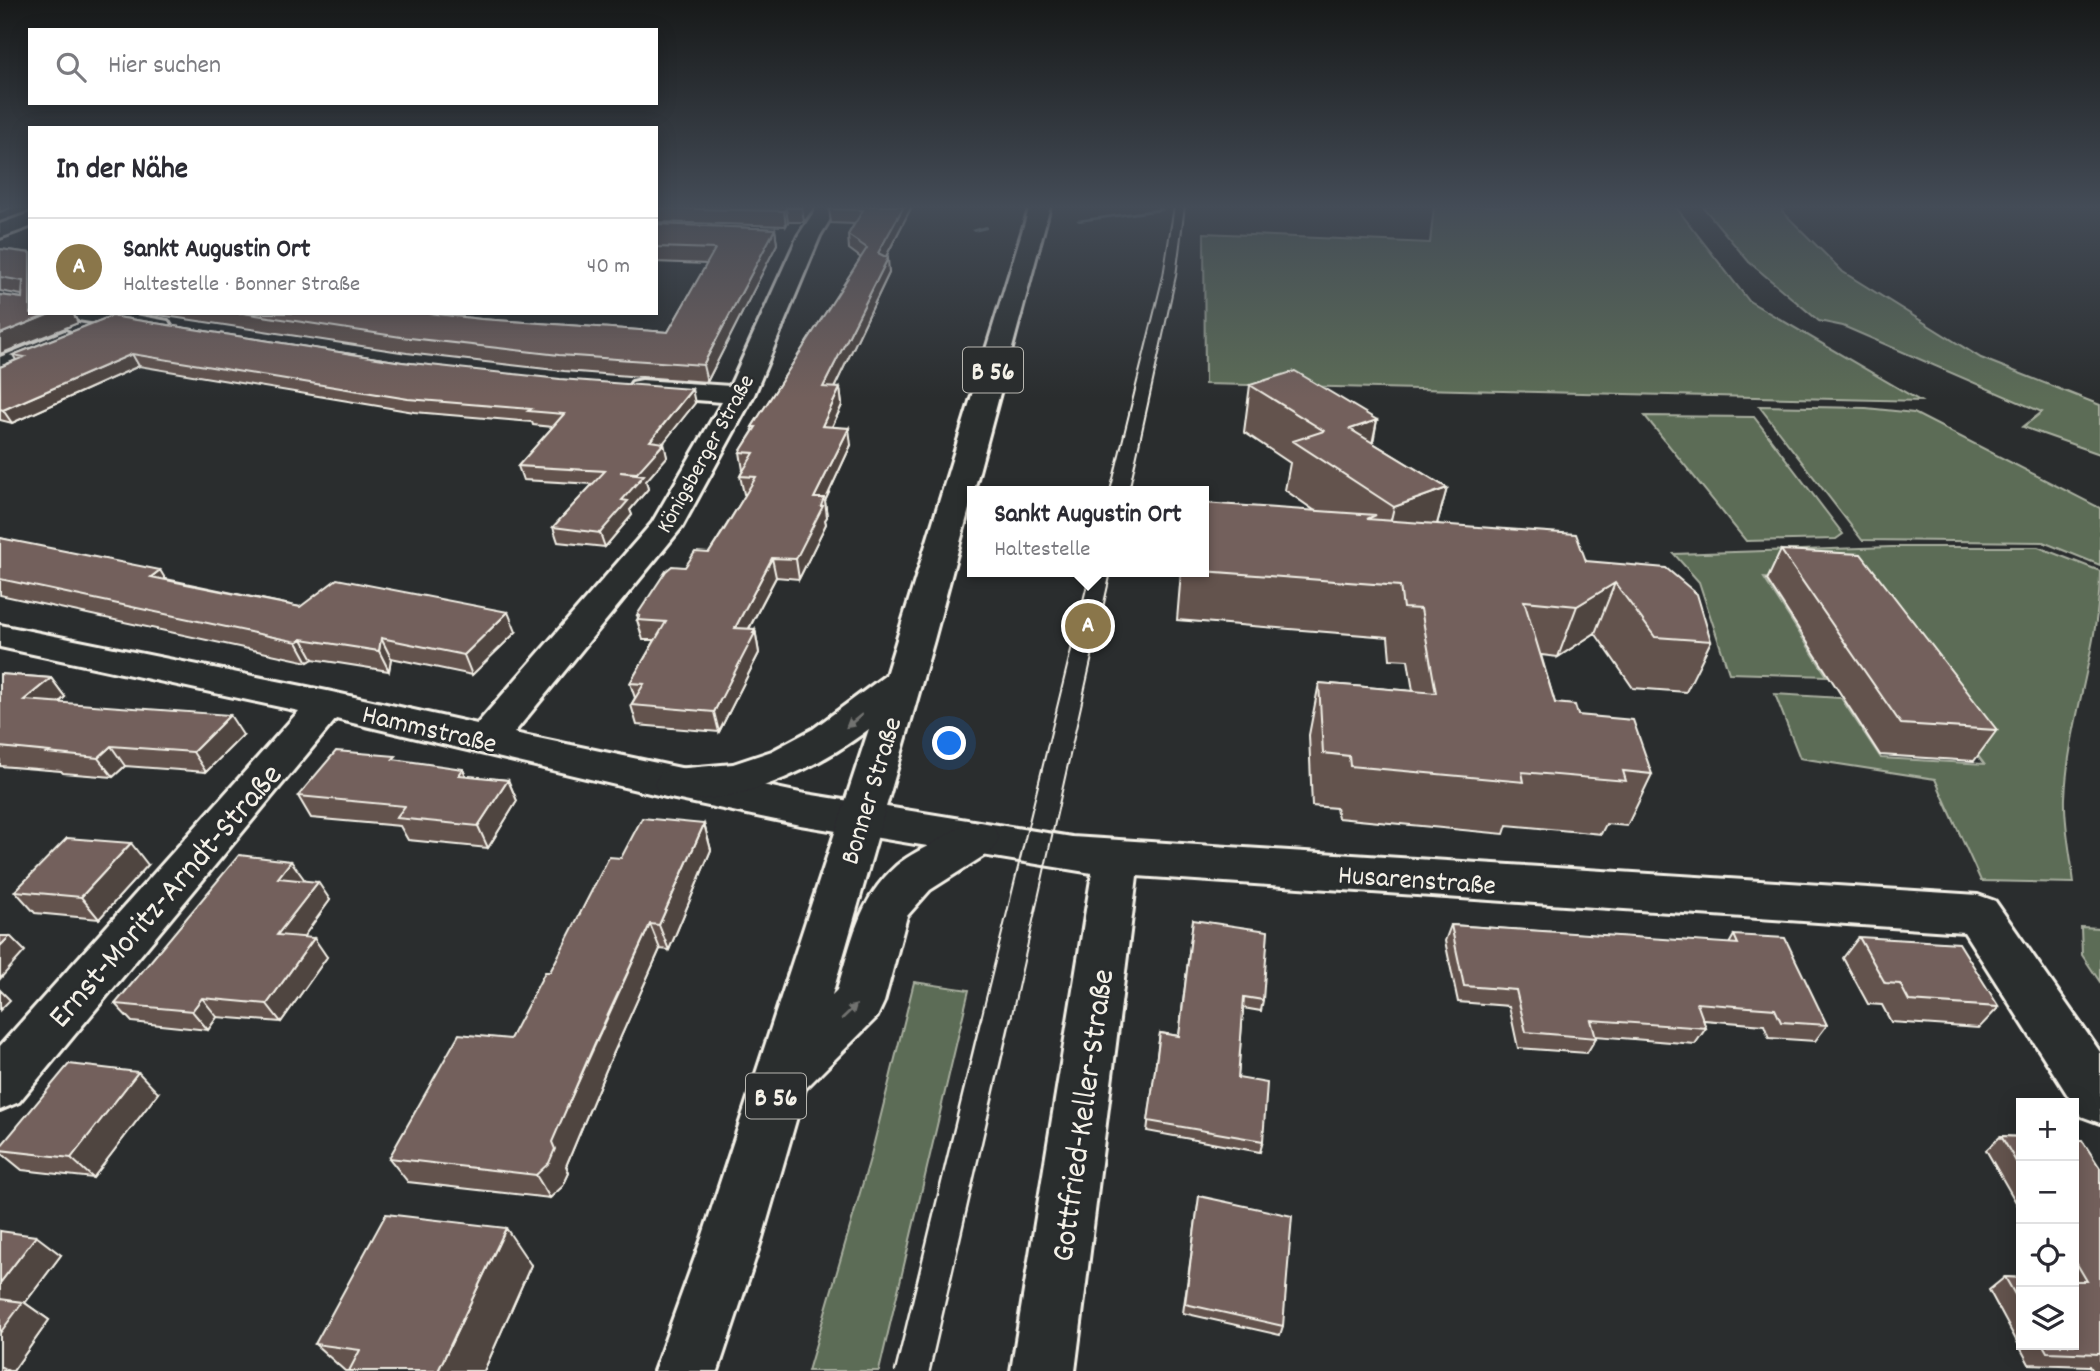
<!DOCTYPE html>
<html lang="de">
<meta charset="utf-8">
<style>
body{margin:0;font-family:Dekko,sans-serif;background:#f2f2f3;color:#2b2b33}
.controls{position:absolute;right:21px;bottom:21px;display:grid;overflow:hidden;border-radius:0px;box-shadow:0 4px 18px #0003}
.controls button{width:63px;height:63px;display:grid;place-items:center;padding:0;border:0;border-bottom:2px solid #e1e1e2;background:#fff;color:#2b2b33;font:35px sans-serif}
.you{position:absolute;left:950px;top:744px;width:24px;height:24px;margin:-18px;border:5px solid #fff;border-radius:50%;background:#1a73e8;box-shadow:0 0 0 10px #1a73e833}
.badge{display:grid;place-items:center;width:46px;height:46px;border-radius:50%;background:#8a764a;color:#fff;font-size:23px;font-weight:700}
.pin{position:absolute;translate:-50% -50%;border:4px solid #fff;box-shadow:0 2px 7px #0006}
.popup{position:absolute;left:967px;top:486px;width:242px;height:91px;box-sizing:border-box;display:grid;place-content:center;border-radius:0px;background:#fff;filter:drop-shadow(0 2px 5px #0005);font-size:23px;white-space:nowrap;color:#7c7c81}
.popup b{font-size:26px;color:#2b2b33}
.popup::after{content:'';position:absolute;left:50%;top:100%;margin-left:-14px;border:14px solid transparent;border-top-color:#fff}
.list{margin:0;padding:0;list-style:none}
h2{display:flex;justify-content:space-between;align-items:center;height:91px;margin:0;padding:0 28px;font-size:30px}
h2 small{font-size:23px;font-weight:400;color:#7c7c81}
.list li{display:grid;grid-template-columns:46px 1fr auto;gap:21px;align-items:center;box-sizing:border-box;height:98px;padding:0 28px;border-top:2px solid #e1e1e2}
.list b{display:block;font-size:26px;white-space:nowrap}
.list p{margin:0;font-size:23px;white-space:nowrap;color:#7c7c81}
.list em{font-size:23px;font-style:normal;color:#7c7c81}
.icon{flex:none;width:38px;height:38px;fill:none;stroke:currentColor;stroke-width:2;stroke-linecap:round;stroke-linejoin:round}
.map{position:relative;flex:none;width:2100px;height:1371px;overflow:hidden}
.search{position:absolute;background:#fff;box-shadow:0 4px 18px #0003;left:28px;top:28px;width:630px;height:77px;display:flex;align-items:center;gap:18px;box-sizing:border-box;padding:0 24px;border-radius:0px;color:#7c7c81;font-size:26px}
.panel{position:absolute;background:#fff;box-shadow:0 4px 18px #0003;left:28px;top:126px;width:630px;height:189px;border-radius:0px}
.map>svg:first-child{display:block}
.green{fill:#5b6c56;stroke:#a8ae9f;stroke-width:2}
.lines{fill:none;stroke-linecap:round;stroke-linejoin:round}
.stream{fill:#8c9c9d;fill-rule:evenodd}
.minor-casing{stroke:#f4f1e8;stroke-width:6}
.major-casing{stroke:#f4f1e8;stroke-width:6}
.minor{fill:#2a2d2e;fill-rule:evenodd}
.major{fill:#2a2d2e;fill-rule:evenodd}
.tram-far1{stroke:#f4f1e8;stroke-width:2}
.tram{stroke:#f4f1e8;stroke-width:2.5}
.wall{fill:#63534e;stroke:#f4f1e8;stroke-width:2}
.shaded-wall{fill:#504440;stroke:#f4f1e8;stroke-width:2}
.building{fill:#73615b;stroke:#f4f1e8;stroke-width:2}
.oneway{fill:#71726f}
.labels{text-anchor:middle;stroke-width:5;stroke-linejoin:round;paint-order:stroke}
.far-street-label{font-size:23px;fill:#f4f1e8;stroke:#2a2d2e}
.shield{fill:#2a2d2e;stroke:#b7b6b0;stroke-width:2}
.shield-label{font-size:26px;font-weight:bold;fill:#f4f1e8}
.street-label{font-size:28px;fill:#f4f1e8;stroke:#2a2d2e}
.near-street-label{font-size:33px;fill:#f4f1e8;stroke:#2a2d2e}
</style>
<div class="map">
<svg width="2100" height="1371" viewBox="0 0 2100 1371">
<rect width="100%" height="100%" fill="#2a2d2e"/>
<filter id="ink" filterUnits="userSpaceOnUse"><feTurbulence type="fractalNoise" baseFrequency=".0143" numOctaves="2"/><feDisplacementMap in="SourceGraphic" scale="14" xChannelSelector="R" yChannelSelector="G"/><feConvolveMatrix kernelMatrix="1 2 1 2 8 2 1 2 1" color-interpolation-filters="sRGB"/></filter>
<g filter="url(#ink)">
<path class="green" d="M1434 206H1675L1749 301 1920 401 1205 384 1204 233 1430 243Z
M1702 206H1785L1782 211 1843 272 1981 358 2100 405V454L2023 427 2042 412 1843 326 1819 321 1749 262Z
M1759 406 1866 408 1914 413 2100 508V565L2043 542 1862 540Z
M1645 416 1754 417 1843 534 1836 539 1746 541Z
M1892 547H2038L2100 571C2100 647 2068 722 2065 798 2064 826 2071 856 2074 883L1981 881 1935 779 1800 758 1775 694 1841 698 1881 758 1984 764 1848 582 1764 578 1827 676 1729 673 1699 582 1674 554Z
M2081 927 2100 928V982L2082 955Z
M914 982 969 990 879 1371H808L871 1155Z"/>
<g class="lines">
<path class="stream" d="M1161 208 1164 210 1163 211 1079 222 1076 220Z
M985 226 987 227V229L974 232 971 230Z"/>
<defs>
<path id="minor" d="M818 206H838L820 236 754 395 682 527 514 733 800 793 1072 837 1978 895 1995 901 2100 1052V1123L2081 1116 1964 932 1137 876 1075 1371H1011L1092 873 800 825 675 799 336 719 19 1102 0 1110V1046L299 711 0 647V625L327 691 477 724 652 523 722 402 642 396 632 394 628 388 632 382 642 380 730 386 798 236Z
M30 213V227L0 238V224Z
M66 313H125L168 321 171 326 168 331 159 333 78 320 69 318Z
M65 331 74 334 78 339 74 344 0 374V357Z"/>
<path id="major" d="M1030 206H1050L934 640 832 995 837 990C852 943 858 899 897 865 909 855 925 848 938 840 960 827 967 818 993 826L999 838 993 850 930 890 907 916 884 1002 877 1017 805 1089 762 1238 718 1371H654L702 1238 869 729C818 768 725 814 660 795L654 784 660 773 675 769 733 764 772 751 813 729 886 675Z"/>
</defs>
<use href="#minor" class="minor-casing"/>
<use href="#major" class="major-casing"/>
<use href="#minor" class="minor"/>
<use href="#major" class="major"/>
<path class="tram-far1" d="M1110 491 1163 276 1174 206
M1129 491 1176 276 1185 206
M981 1019 1090 572
M1011 1019 1111 572"/>
<path class="tram" d="M895 1371 981 1017
M930 1371 1011 1017"/>
</g>
<path class="wall" d="M656 206H816L804 222H788L786 226 656 222Z
M912 206 886 257 889 273 834 388H840L842 405 832 427 851 445 825 501 827 517 825 520 826 524 799 579 776 577 749 629H755L759 653 719 732 637 725 631 705 635 698 630 683 655 640H643L637 620 638 618 637 615 685 567 709 553 746 494H744L740 476 743 470 740 452 753 431 752 427 861 258 849 249 848 235 854 224 831 223 829 209Z
M656 224 775 229 777 244 707 382 564 371 407 353 146 313H428L481 319 668 332 707 264 656 262Z
M0 249 30 253V313H73L78 323 0 354V295L22 298V295L0 291Z
M111 316 402 362 695 403 663 443 667 457 646 481 648 489 630 510 632 515 605 547 558 542 553 527 593 484 523 480 518 466 553 427 533 425 532 422 414 412 139 366 12 423 0 420V367L16 360 13 355Z
M1250 385 1377 420 1373 443 1447 488 1437 524 1586 561 1711 641 1686 692 1633 688 1595 633 1558 657 1541 655 1555 703 1578 715 1652 774 1627 826 1606 824 1601 834 1507 825 1504 834 1338 818 1336 808 1312 806 1309 735 1319 683 1413 691 1408 660 1390 659 1388 637 1177 620 1181 572H1203L1315 511 1285 490 1290 463 1244 432Z
M0 538 166 579 300 607 516 632 472 675 391 658 389 671 313 659 308 662 0 595Z
M1781 550 1997 730 1974 761 1880 755 1767 580Z
M0 674 51 678 65 697 59 703 243 735 206 772 125 766 113 777 63 773 61 771 0 766Z
M463 769 466 776 508 780 517 801 488 848 408 840 400 826 311 818 298 796Z
M704 824 711 850 669 950 660 949 606 1070 566 1166 569 1173 563 1186 550 1198 408 1182 389 1158 510 1039 621 858Z
M148 865 99 919 35 913 15 891Z
M304 879 303 880 330 900 303 937 327 957 281 1022 217 1017 208 1030 132 1022 115 1004Z
M1193 920 1263 1000 1261 1011 1243 1008 1238 1078 1263 1141 1260 1152 1147 1131 1160 1033 1179 1036Z
M1451 925 1729 944 1734 935 1827 1025 1815 1041 1769 1038 1764 1025 1703 1020 1706 1028 1695 1044 1596 1036V1038L1587 1053 1518 1048 1509 1006 1458 1002 1445 941Z
M1859 937 1999 1007 1979 1028 1891 1022 1882 1005 1868 1004 1843 958Z
M158 1093 93 1178 22 1170 0 1152V1147Z
M2001 1136 2021 1137V1211L1986 1150Z
M2074 1140 2100 1168V1371H2093L2090 1366 2029 1364 1989 1290 2005 1277 2021 1278V1345H2074Z
M1198 1206 1283 1326 1280 1335 1183 1313Z
M0 1231 61 1255 25 1303 49 1320 13 1371H0Z
M531 1265 484 1371H345L315 1344Z"/>
<path class="shaded-wall" d="M0 206H15L0 212Z
M804 206H816L804 222 802 208Z
M904 206H912L880 268 878 253Z
M786 208 788 222 786 226 784 211Z
M775 229 777 244 707 382 703 365Z
M888 258 889 273 826 405 823 387Z
M52 313H73L78 323 0 354V334Z
M132 354 139 366 12 423 3 410Z
M840 388 842 405 824 444 822 426Z
M692 389 695 403 657 451 664 443 667 457 646 481 648 489 630 510 632 515 605 547 600 533 622 500 637 473 650 441Z
M1377 420 1367 468 1350 429Z
M849 428 851 445 825 501 827 517 825 520 826 524 799 579 796 559 814 498Z
M1447 488 1433 538 1382 558 1394 507Z
M772 558 776 577 739 647 735 628Z
M160 570 172 590 151 577Z
M1615 583 1595 633 1558 657 1577 606Z
M508 612 516 632 472 675 464 655Z
M755 629 759 653 719 732 714 712Z
M381 638 391 658 389 671 379 651Z
M302 639 313 659 308 662 297 642Z
M51 678 65 697 39 720 24 700Z
M230 715 243 735 206 772 193 752Z
M111 746 125 766 113 777 98 758Z
M508 780 517 801 488 848 478 826Z
M704 824 711 850 669 950 659 925Z
M131 843 148 865 99 919 81 897Z
M291 861 304 879 291 897 278 878Z
M318 882 330 900 291 954 277 935Z
M650 924 660 949 606 1070 566 1166 569 1173 563 1186 550 1198 536 1175Z
M10 936 25 951 0 979V946Z
M314 938 327 957 281 1022 267 1004Z
M0 990 10 1000 0 1010Z
M202 998 217 1017 208 1030 192 1011Z
M138 1072 158 1093 93 1178 71 1158Z
M506 1228 531 1265 484 1371H438Z
M36 1236 61 1255 25 1303 49 1320 13 1371H9L0 1366V1283Z"/>
<path class="building" d="M656 206H804L802 208H786L784 211 656 208Z
M831 206H904L878 253 888 258 823 387 840 388 822 426 849 428 814 498H824L821 506H823L796 559 772 558 735 628 755 629 753 633H755L714 712 631 705 644 684 630 683 666 622 637 620 640 616 637 615 666 571 672 566 685 567 695 552 709 553 724 530 756 477 740 476 754 453 740 452 756 427H752L867 248 848 235 863 210 829 209Z
M656 224 775 229 703 365 559 355 401 337 243 313H428L481 319 668 332 715 249 656 247Z
M0 249 30 253V313H52L0 334V295L22 298 23 281 0 277Z
M111 316 402 362 560 379 692 389 650 441 664 443 637 473 620 472 644 475 622 500 628 501 600 533 553 527 605 471 518 466 564 414 528 411 531 409 408 399 132 354 3 410 0 409V367L24 357 13 355Z
M1295 371 1377 420 1350 429 1447 488 1394 507 1293 441 1324 431 1250 385Z
M1203 503 1376 515 1367 519 1576 534 1586 561 1666 568 1697 594 1711 641 1655 637 1615 583 1577 606 1524 601 1555 703 1575 705 1578 715 1633 720 1652 774 1623 771 1626 781 1522 772 1524 782 1350 766 1349 756 1323 753 1319 683 1436 693 1421 609 1403 608 1400 586 1203 571Z
M0 538 160 570 151 577 300 607 337 579 508 612 464 655 381 638 379 651 302 639 297 642 0 579Z
M1781 550 1861 554 1997 730 1901 724Z
M0 674 51 678 24 700 230 715 193 752 111 746 98 758 47 753 49 752 0 747Z
M336 751 396 756 393 759 463 769 459 775 508 780 478 826 396 818 405 806 298 796Z
M642 818 704 824 659 925 650 924 594 1045 552 1142 555 1149 549 1163 536 1175 389 1158 459 1034 510 1039 545 972H550L609 857 621 858Z
M67 838 131 843 81 897 15 891Z
M239 855 291 861 278 878 318 882 277 935 314 938 267 1004 202 998 192 1011 115 1004Z
M1193 920 1268 931 1263 1000 1244 997 1238 1078 1267 1083 1263 1141 1148 1121 1160 1033 1179 1036Z
M1451 925 1738 944 1734 935 1785 938 1827 1025 1781 1022 1775 1009 1697 1003 1706 1028 1591 1020 1596 1038 1526 1032 1516 990 1464 986Z
M0 936H10L0 946Z
M1859 937 1959 943 1999 1007 1909 1001 1900 984 1885 983Z
M69 1064 138 1072 71 1158 0 1150V1147Z
M2001 1136 2021 1137V1170Z
M2074 1140H2082L2100 1168V1354L2047 1352 2043 1345H2074V1281H2087L2074 1259Z
M1199 1196 1292 1216 1283 1326 1185 1304Z
M386 1214 506 1228 438 1371H349L360 1350 315 1344Z
M0 1231 36 1236 0 1283Z
M2005 1277 2021 1278V1305Z
M0 1299 23 1302 0 1333Z"/>
<defs><path id="oneway-solid" d="M-6-.8H1V-3.2L6.5 0L1 3.2V.8H-6Z" transform="scale(1.75)"/></defs>
<g class="oneway">
<use href="#oneway-solid" transform="translate(854 721) rotate(141)"/>
<use href="#oneway-solid" transform="translate(849 1012) rotate(-44)"/>
</g>
</g>
<linearGradient id="sky" x2="0" y2="1"><stop stop-color="#171919"/><stop offset="0.52" stop-color="#444c57"/><stop offset="1" stop-color="#444c57" stop-opacity="0"/></linearGradient>
<rect width="2100" height="398" fill="url(#sky)"/>
<g class="labels">
<g class="far-street-label">
<text transform="translate(704 453) rotate(-61)" y="8">Königsberger Straße</text>
</g>
<g class="shield">
<rect x="963" y="347.5" width="60" height="45" rx="5"/>
<rect x="746" y="1073.5" width="60" height="45" rx="5"/>
</g>
<g class="shield-label">
<text x="993" y="379">B 56</text>
<text x="776" y="1105">B 56</text>
</g>
<g class="street-label">
<text transform="translate(430 727) rotate(13)" y="10">Hammstraße</text>
<text transform="translate(869 790) rotate(-73)" y="10">Bonner Straße</text>
<text transform="translate(1417 878) rotate(4)" y="10">Husarenstraße</text>
</g>
<g class="near-street-label">
<text transform="translate(163 894) rotate(-49)" y="12">Ernst-Moritz-Arndt-Straße</text>
<text transform="translate(1080 1115) rotate(-82)" y="12">Gottfried-Keller-Straße</text>
</g>
</g>
</svg>
<div class="controls">
<button>+</button>
<button>−</button>
<button><svg class="icon" aria-label="locate" viewBox="0 0 24 24"><circle cx="12" cy="12" r="6"/><path d="M12 2v4M12 18v4M2 12h4M18 12h4"/></svg></button>
<button><svg class="icon" aria-label="layers" viewBox="0 0 24 24"><path d="M12 4l9 5-9 5-9-5zM3 14l9 5 9-5"/></svg></button>
</div>
<div class="you"></div>
<div class="pin badge" style="left:1088px;top:626px">A</div>
<div class="popup"><b>Sankt Augustin Ort</b>Haltestelle</div>
<div class="search"><svg class="icon" aria-label="search" viewBox="0 0 24 24"><circle cx="10" cy="10" r="6"/><path d="M15 15l6 6"/></svg>Hier suchen</div>
<section class="panel">
<h2>In der Nähe<small></small></h2>
<ul class="list">
<li><span class="badge">A</span><div><b>Sankt Augustin Ort</b><p>Haltestelle · Bonner Straße</p></div><em>40 m</em></li>
</ul>
</section>
</div>
